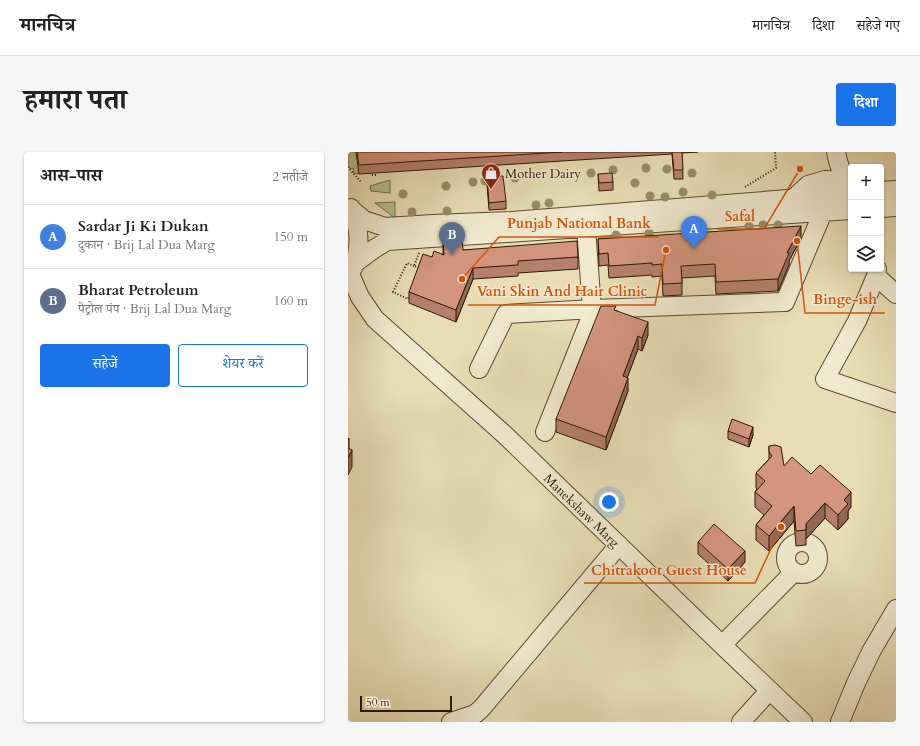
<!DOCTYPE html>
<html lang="hi">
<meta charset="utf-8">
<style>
body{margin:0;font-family:Cardo,"Noto Serif Devanagari",serif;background:#f6f6f6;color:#222}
.controls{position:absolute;right:12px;top:12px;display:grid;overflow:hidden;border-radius:4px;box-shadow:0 1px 3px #0004}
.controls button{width:36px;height:36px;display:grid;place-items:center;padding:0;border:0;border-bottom:1px solid #e0e0e0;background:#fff;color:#222;font:20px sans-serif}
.scale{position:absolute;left:12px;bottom:10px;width:92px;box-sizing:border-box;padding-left:4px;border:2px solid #2c1903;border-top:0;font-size:11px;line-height:14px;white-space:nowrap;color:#2c1903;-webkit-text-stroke:3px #f0e9cf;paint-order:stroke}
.you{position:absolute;left:261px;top:350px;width:14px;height:14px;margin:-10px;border:3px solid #fff;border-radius:50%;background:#1a73e8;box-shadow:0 0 0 6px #1a73e833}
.badge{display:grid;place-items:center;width:26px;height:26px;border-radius:50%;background:#1a73e8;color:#fff;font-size:13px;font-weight:700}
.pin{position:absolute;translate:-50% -33px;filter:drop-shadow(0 1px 2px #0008)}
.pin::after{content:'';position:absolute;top:21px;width:14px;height:12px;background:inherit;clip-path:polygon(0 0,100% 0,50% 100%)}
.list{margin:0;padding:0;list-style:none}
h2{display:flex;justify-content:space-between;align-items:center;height:52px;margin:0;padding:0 16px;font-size:17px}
h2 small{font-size:13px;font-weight:400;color:#767676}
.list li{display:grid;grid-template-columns:26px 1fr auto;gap:12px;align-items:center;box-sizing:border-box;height:64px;padding:0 16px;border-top:1px solid #e0e0e0}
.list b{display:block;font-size:15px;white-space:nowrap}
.list p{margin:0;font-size:13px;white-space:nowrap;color:#767676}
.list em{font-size:13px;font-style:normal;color:#767676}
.actions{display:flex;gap:8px;padding:12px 16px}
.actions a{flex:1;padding:9px 0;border:1px solid #1a73e8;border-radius:4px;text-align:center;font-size:14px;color:#1a73e8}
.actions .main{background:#1a73e8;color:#fff}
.icon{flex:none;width:22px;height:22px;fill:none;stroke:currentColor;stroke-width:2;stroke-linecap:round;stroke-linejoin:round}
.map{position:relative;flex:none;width:548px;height:570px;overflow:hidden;border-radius:4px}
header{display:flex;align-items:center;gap:24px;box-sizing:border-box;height:56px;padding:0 20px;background:#fff;border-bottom:1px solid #e0e0e0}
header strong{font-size:19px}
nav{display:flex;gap:22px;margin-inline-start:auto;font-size:14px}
.intro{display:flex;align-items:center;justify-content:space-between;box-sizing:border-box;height:96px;padding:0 24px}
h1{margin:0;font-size:28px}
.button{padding:10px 18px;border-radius:4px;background:#1a73e8;color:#fff;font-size:14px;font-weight:700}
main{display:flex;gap:24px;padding:0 24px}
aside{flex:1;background:#fff;border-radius:4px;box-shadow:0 1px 3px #0004}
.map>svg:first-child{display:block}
.green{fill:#b4c18e;stroke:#706d48}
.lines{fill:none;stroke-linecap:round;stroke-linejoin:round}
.minor-casing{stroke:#5b4a30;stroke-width:20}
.path{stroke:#2c1903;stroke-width:2;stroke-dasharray:1 2;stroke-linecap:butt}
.minor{stroke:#f0e9cf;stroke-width:18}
.tree{fill:#978d6a}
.wall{fill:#b5806c;stroke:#2c1903}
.shaded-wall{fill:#946858;stroke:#2c1903}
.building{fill:#d3957e;stroke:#2c1903}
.labels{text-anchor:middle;stroke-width:3;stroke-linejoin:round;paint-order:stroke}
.poi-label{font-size:13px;fill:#2c1903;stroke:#f0e9cf;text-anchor:start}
.street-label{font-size:13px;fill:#2c1903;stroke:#f0e9cf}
.leader{fill:none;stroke:#d5530b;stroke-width:1.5}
.callout-dot{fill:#d5530b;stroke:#f0e9cf;stroke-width:1.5}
.callout-label{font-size:14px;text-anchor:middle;font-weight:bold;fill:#d5530b;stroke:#f0e9cf;stroke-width:3;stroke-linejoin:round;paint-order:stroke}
</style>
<header>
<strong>मानचित्र</strong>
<nav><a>मानचित्र</a><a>दिशा</a><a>सहेजे गए</a></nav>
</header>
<div class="intro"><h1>हमारा पता</h1><a class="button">दिशा</a></div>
<main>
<aside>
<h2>आस-पास<small>2 नतीजे</small></h2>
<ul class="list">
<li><span class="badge" style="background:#3f7fe0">A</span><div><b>Sardar Ji Ki Dukan</b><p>दुकान · Brij Lal Dua Marg</p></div><em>150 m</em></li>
<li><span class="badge" style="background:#5c6f8a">B</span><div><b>Bharat Petroleum</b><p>पेट्रोल पंप · Brij Lal Dua Marg</p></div><em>160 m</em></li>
</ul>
<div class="actions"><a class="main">सहेजें</a><a>शेयर करें</a></div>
</aside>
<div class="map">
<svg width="548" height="570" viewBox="0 0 548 570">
<rect width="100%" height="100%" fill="#e8ddb5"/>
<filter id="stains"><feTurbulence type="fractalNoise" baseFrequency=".005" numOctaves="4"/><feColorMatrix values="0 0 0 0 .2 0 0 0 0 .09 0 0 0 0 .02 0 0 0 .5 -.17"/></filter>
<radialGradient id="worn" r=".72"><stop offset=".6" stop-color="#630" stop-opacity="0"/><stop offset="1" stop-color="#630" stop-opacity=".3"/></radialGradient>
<path class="green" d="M0 0H8L11 6 10 22 5 21 6 17 1 16 0 14Z
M42 28V41L23 39 22 34Z
M47 50V66L27 51Z"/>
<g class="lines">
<defs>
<path id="minor" d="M488 0C490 11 494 25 503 32
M533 39 548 38
M446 46 460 33 477 28 499 29
M3 56C12 74 13 97 5 116
M533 56 548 55
M4 58 16 68 37 75 85 72 164 69 503 42
M238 76 244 157
M7 111 26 97 39 89 503 58
M529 117 528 124 548 142
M2 122 12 145 27 167 157 283 374 493 455 570
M528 124 509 169 477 227 548 251
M131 217 158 162 246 157 437 150 475 60
M197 280 246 157
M438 406a16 16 0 1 1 32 0a16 16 0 1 1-32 0Z
M374 493 446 420
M103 570 127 562 133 557 271 393
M393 570 421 539
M492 570 508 531 524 498 548 457"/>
</defs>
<use href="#minor" class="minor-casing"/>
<path class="path" d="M0 15 13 30
M24 23H30
M397 35 428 16 427 0
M71 101 66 114 72 117
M62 143 60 147 45 140 59 111 66 114"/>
<use href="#minor" class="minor"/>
</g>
<g class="tree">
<circle cx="298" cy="16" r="4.5"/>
<circle cx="319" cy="17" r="4.5"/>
<circle cx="265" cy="18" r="4.5"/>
<circle cx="243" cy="21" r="4.5"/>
<circle cx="344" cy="21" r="4.5"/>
<circle cx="167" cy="26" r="4.5"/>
<circle cx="137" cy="29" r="4.5"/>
<circle cx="125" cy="30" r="4.5"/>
<circle cx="287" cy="31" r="4.5"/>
<circle cx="98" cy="34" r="4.5"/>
<circle cx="335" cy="40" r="4.5"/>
<circle cx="55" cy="42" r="4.5"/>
<circle cx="364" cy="43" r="4.5"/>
<circle cx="302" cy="44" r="4.5"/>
<circle cx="317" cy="45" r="4.5"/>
<circle cx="201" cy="51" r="4.5"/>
<circle cx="188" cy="53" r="4.5"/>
<circle cx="99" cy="59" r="4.5"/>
<circle cx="64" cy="60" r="4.5"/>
<circle cx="415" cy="73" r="4.5"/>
<circle cx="430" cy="73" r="4.5"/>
<circle cx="401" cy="74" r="4.5"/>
<circle cx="351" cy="78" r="4.5"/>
<circle cx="301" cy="81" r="4.5"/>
<circle cx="268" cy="83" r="4.5"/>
</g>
<path class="wall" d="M8 0H350L334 1 335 27H326L324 2 11 22Z
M250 22 265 30V38L251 39Z
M139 25 158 49V57L141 58 139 33Z
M453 86 441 109V113L430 139 368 142 367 124 334 126V143L315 144 314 124 304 125V123L261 126 260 113 251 114 250 87Z
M95 88 115 98 230 105V117L170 121V124L125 127 108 170 61 151V140L84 105 95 103Z
M268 158 300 183 294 199 290 197 279 226 280 239 258 298 208 280V267Z
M380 279 405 283 401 295 380 287Z
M421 294 436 314 463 322 503 355 500 359V367L490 378 477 366 458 387V393L448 394 446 369 421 399 408 388V373L416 363 407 355V340L409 337 408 336V321L421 307Z
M350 390 397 410 380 429 350 402Z"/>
<path class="shaded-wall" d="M453 74V86L441 109V113L430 139V127L439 101Z
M125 116V127L108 170V158Z
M300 170V183L294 199V186Z
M290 184V197L275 237V224Z
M280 226V239L258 298V285Z
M405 275V283L401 295V287Z
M1 286V303L0 305V288Z
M4 298V315L0 323V306Z
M503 340V355L500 359V367L490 378V363L496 348Z
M477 351V366L458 387V372Z
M446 354V369L421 399V384Z
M397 399V410L380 429V417Z"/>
<path class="building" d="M9 0H214L11 13Z
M324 0H334L335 18H326Z
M264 21 265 30 251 31 250 22Z
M155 24 158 49 141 51 139 25Z
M453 74 439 101H441L430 127 368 130 367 112 333 114 334 131 315 132 314 112 304 113V111L261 114 260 101 251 102 250 87Z
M114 87 115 98 229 89 230 105 170 109V113L125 116 108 158 61 140 75 102 84 105 86 99 96 103 95 88Z
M253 154H268L266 158 300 170 294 186 290 184 275 224 280 226 258 285 208 267Z
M384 267 405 275 401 287 380 279Z
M427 293 433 295 436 314 444 305 463 322 472 313 503 340 496 348 500 352 490 363 477 351 458 372V378L448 379 446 354 421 384 408 373 424 354 407 340 417 329 408 321 424 304 421 300V294Z
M0 296 4 298 0 306Z
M366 372 397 399 380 417 350 390Z"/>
<defs>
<symbol id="shop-pin" viewBox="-11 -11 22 30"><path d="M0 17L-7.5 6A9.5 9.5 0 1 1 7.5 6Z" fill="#8f2418" stroke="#f0e9cf"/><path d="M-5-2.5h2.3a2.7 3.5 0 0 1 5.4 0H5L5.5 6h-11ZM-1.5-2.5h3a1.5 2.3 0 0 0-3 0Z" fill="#fff"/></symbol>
</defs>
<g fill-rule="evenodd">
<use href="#shop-pin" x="132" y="10" width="22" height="30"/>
</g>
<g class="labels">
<g class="poi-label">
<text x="157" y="26">Mother Dairy</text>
</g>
<g class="street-label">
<text transform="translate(234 358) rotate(44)" y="5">Manekshaw Marg</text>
</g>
</g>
<path class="leader" d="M452 17L416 77H369M114 127L151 85H311M318 98L307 153H120M449 89L457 161H537M433 375L407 431H236"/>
<g class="callout-dot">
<circle cx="452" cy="17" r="4"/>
<circle cx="114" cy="127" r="4"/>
<circle cx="318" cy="98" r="4"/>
<circle cx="449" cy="89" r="4"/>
<circle cx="433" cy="375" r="4"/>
</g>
<g class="callout-label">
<text x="392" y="69">Safal</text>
<text x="231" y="76">Punjab National Bank</text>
<text x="214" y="144">Vani Skin And Hair Clinic</text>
<text x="497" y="152">Binge-ish</text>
<text x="321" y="423">Chitrakoot Guest House</text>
</g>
<rect width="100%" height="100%" filter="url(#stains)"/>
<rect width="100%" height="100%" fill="url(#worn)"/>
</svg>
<div class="controls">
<button>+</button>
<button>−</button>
<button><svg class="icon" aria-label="layers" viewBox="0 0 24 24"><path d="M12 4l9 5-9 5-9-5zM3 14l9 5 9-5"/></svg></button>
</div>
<div class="scale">50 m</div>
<div class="you"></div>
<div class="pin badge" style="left:346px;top:97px;background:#3f7fe0">A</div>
<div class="pin badge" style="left:104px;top:103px;background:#5c6f8a">B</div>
</div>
</main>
